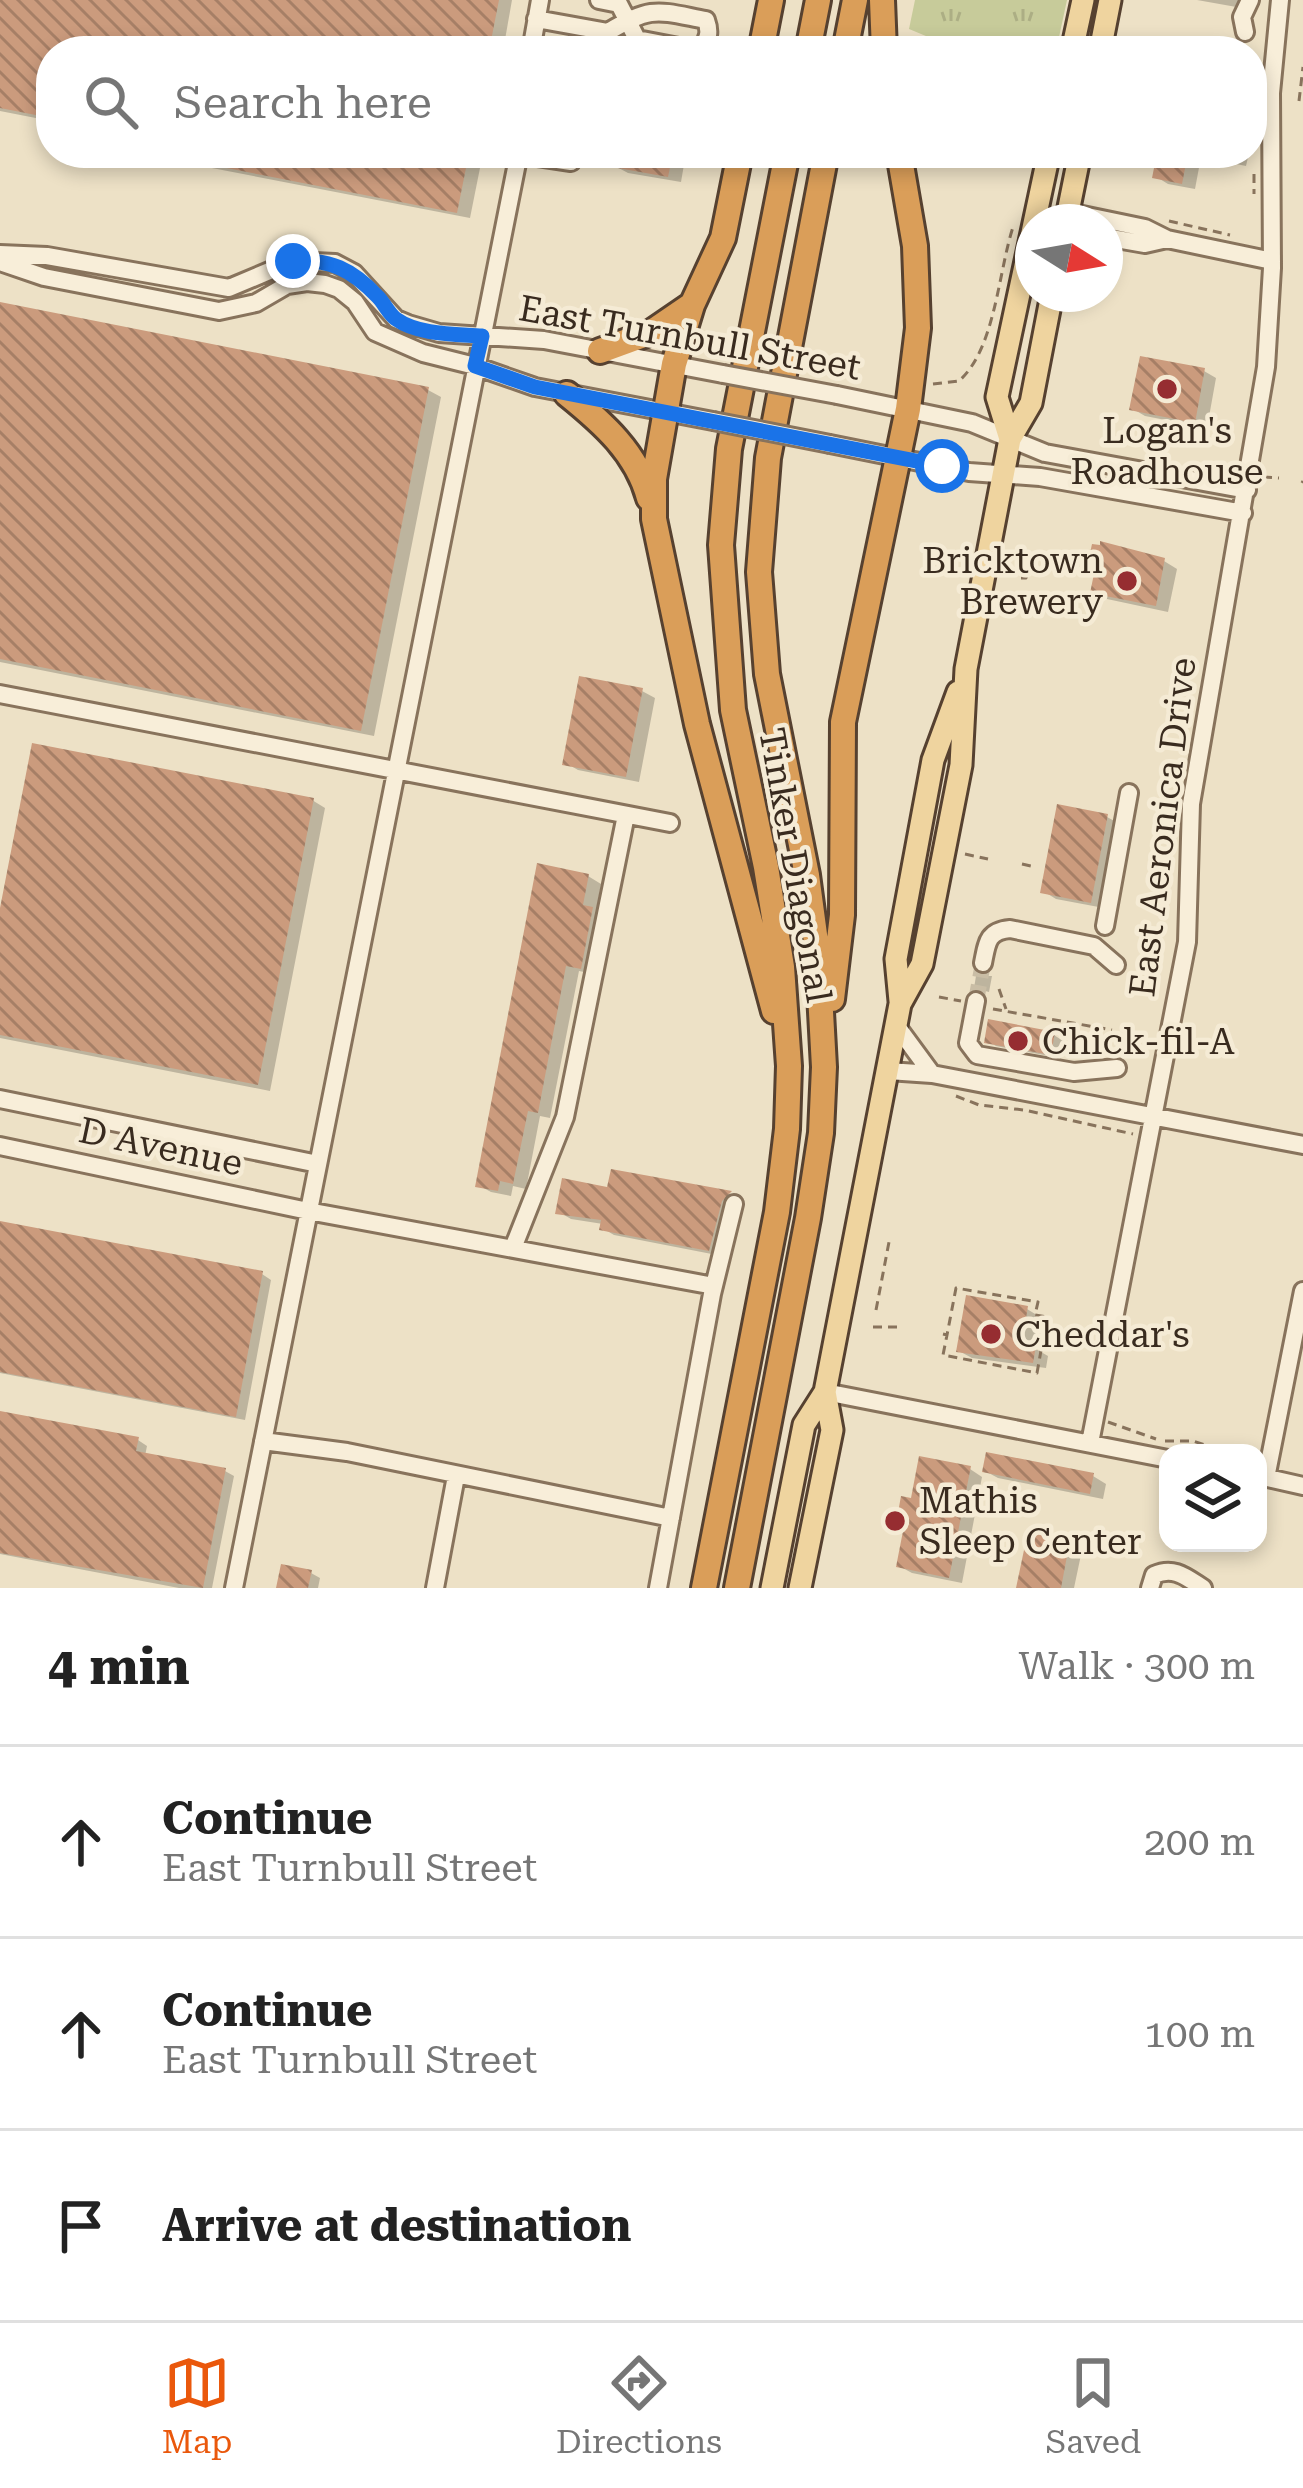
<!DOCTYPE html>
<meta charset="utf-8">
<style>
body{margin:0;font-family:"Roboto Serif",serif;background:#f2f2f2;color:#222}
.controls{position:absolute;right:36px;bottom:36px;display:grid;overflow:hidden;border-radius:24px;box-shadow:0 6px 18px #0003}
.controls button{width:108px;height:108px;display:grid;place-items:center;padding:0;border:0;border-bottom:3px solid #e0e0e0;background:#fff;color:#222;font:60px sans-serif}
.compass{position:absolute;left:1015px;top:204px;width:108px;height:108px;border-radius:50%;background:#fff;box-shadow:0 6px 18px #0003;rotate:101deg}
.stop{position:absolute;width:36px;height:36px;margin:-27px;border:9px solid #1a73e8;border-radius:50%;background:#fff}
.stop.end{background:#1a73e8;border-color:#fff;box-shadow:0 3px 12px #0008}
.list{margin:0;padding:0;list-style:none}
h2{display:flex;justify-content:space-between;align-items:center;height:156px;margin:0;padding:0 48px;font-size:51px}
h2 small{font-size:39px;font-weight:400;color:#767676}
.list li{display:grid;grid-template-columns:78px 1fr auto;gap:36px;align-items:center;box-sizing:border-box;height:192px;padding:0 48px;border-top:3px solid #e0e0e0}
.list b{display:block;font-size:45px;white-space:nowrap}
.list p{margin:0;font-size:39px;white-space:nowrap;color:#767676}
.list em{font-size:39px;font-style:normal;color:#767676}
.icon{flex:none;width:66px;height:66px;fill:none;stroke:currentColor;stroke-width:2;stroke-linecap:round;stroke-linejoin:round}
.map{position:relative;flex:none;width:1303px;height:1588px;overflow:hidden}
.search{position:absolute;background:#fff;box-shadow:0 6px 18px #0003;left:36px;right:36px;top:36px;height:132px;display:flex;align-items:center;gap:30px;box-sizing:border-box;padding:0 42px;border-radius:48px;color:#767676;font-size:45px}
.sheet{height:732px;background:#fff}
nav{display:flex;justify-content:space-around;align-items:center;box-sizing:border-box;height:168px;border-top:3px solid #e0e0e0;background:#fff;font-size:33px;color:#767676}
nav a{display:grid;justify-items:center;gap:6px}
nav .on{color:#ea580c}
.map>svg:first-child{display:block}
.grass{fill:url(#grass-tufts)}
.shadow{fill:#0003}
.building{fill:url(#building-back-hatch)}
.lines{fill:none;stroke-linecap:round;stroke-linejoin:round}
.minor-tunnel{stroke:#c9bda5;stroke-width:16;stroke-dasharray:16 8;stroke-linecap:butt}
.minor-casing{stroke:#88735c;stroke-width:22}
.major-casing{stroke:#564130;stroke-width:27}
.highway-casing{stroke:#564130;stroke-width:30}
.path{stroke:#88735c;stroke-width:3;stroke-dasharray:9 6;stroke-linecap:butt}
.minor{stroke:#f8eed9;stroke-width:16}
.major{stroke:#efd49f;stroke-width:21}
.highway{stroke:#da9e59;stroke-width:24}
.minor-bridge-casing{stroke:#88735c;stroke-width:22;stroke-linecap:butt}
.minor-bridge{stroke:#f8eed9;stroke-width:16}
.route{stroke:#1a73e8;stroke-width:15}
.poi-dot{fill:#962d31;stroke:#f5ebd5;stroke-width:4.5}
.labels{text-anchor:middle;stroke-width:9;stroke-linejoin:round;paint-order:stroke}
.street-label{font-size:36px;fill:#392b1f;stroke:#f5ebd5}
.poi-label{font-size:36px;fill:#392b1f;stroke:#f5ebd5;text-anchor:start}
</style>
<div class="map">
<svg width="1303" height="1588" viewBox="0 0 1303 1588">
<defs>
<pattern id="grass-tufts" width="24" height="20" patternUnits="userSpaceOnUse" patternTransform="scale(3)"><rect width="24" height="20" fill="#c7cb9a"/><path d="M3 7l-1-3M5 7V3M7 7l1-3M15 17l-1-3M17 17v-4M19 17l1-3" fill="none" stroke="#acae84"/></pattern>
<pattern id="building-back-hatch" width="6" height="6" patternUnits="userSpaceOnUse" patternTransform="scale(3)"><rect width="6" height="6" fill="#cb9b7d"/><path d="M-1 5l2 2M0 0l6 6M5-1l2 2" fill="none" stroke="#a67f66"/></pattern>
</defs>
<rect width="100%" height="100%" fill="#ede1c6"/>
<path class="grass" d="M915 0H1067L1056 51H962L909 29Z"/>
<path class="shadow" d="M0 0H512L503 51H51V121L0 111Z
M1197 0H1247L1242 8Z
M134 153H483L470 218Z
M618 153H686L681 182 628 173 615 166Z
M1160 153H1249L1246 166 1201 157 1195 189 1168 184 1155 176Z
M0 305 428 390 441 397 374 736 0 662Z
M1204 371 1216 378 1207 428 1145 416 1133 409Z
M1164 561 1177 569 1168 612 1107 599 1094 592Z
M642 691 655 698 639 782 578 770 566 763Z
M312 800 325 808 270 1091 0 1038V924Z
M1107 817 1120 824 1104 908 1056 899 1043 891Z
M588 876 601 884 596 912 605 918 594 974 579 971 550 1118 540 1116 526 1189 513 1186 511 1196 491 1192 478 1185Z
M976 976H992L989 992 974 988Z
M1054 1035 1063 1041 1060 1058 996 1046 987 1041Z
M613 1172 731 1194 742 1200 733 1208 722 1256 614 1235 602 1228 603 1224 571 1219 559 1212 610 1190Z
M0 1224 262 1274 271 1280 245 1420 0 1373Z
M1027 1309 1040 1317 1034 1348 1048 1356 1046 1368 972 1358 959 1351Z
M0 1414 138 1440 147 1446 145 1456 225 1471 234 1476 212 1588H179L0 1554Z
M970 1469 982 1477 962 1583 912 1573 899 1566 913 1501Z
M985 1471 1093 1476 1106 1484 1103 1499 998 1478Z
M1069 1542 1082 1550 1074 1588H1019Z
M311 1573 320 1578 318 1588H280Z"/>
<path class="building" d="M0 0H499L489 51H51V118L0 108Z
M181 153H469L457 213 180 159Z
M615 153H673L668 177 612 167Z
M1157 153H1188L1182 184 1152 178Z
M0 302 429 387 361 731 0 659Z
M1140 356 1205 368 1195 423 1129 410Z
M1100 541 1165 558 1156 606 1090 593 1095 569 1087 567 1092 544 1100 545Z
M579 676 643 688 626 777 562 765Z
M32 743 314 798 258 1085 0 1035V908Z
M1057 804 1108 814 1091 903 1040 893Z
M537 863 589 874 583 905 593 907 581 969 566 966 538 1113 528 1111 513 1184 500 1181 498 1191 475 1187Z
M988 1019 1055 1032 1051 1055 984 1043Z
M611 1169 732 1191 722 1201 709 1251 599 1230 601 1220 555 1214 562 1178 607 1187Z
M0 1221 263 1271 236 1417 0 1372Z
M966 1295 1028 1306 1022 1343 1036 1346 1033 1363 956 1352Z
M0 1411 139 1437 136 1451 226 1468 203 1588 0 1553Z
M986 1452 1094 1473 1090 1494 982 1472Z
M919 1456 971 1466 949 1578 896 1567 903 1531 895 1529 901 1496 911 1498Z
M1028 1531 1070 1540 1061 1588H1016Z
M281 1564 312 1570 308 1588H276Z"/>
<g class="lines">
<path class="minor-tunnel" d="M976 1001 983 963"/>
<defs>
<path id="minor" d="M536 19 608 32C652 5 658 11 706 20 710 31 709 38 702 47L684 48 637 39 619 4 599 0
M1245 32 1242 17 1250 0
M531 51 540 0
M591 51 595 30
M518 154 571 162 572 153
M1068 212 1145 228 1167 239 1272 261
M1105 237 1145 244 1167 239
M0 254 47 256 229 288 293 261 335 263 354 273 396 319 408 324 439 333 544 340 723 374
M0 262 44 277 219 311 256 303 287 285 307 282 325 284 339 289 355 302 375 332 423 353 475 366 535 387 713 421
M837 395 972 423 1045 453 1247 490
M830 444 969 472 1040 477 1243 513
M0 694 670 823
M1105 926 1129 793
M983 963C987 943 987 931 1010 929L1094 946 1116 965
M976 1001 968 1043 977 1055 1074 1072 1117 1068
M896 1025 932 1074
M888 1071 932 1074 1303 1145
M0 1099 318 1164
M0 1146 308 1211 714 1286
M513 1248 565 1117 626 815
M825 1392 1168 1459
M263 1441 347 1452 671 1518
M1090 1443 1187 942 1191 804 1266 367 1272 268 1271 93 1280 0
M1259 1476 1303 1486
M1266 1478 1303 1291
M234 1588 519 153
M435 1588 456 1476
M658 1588 712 1294 734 1204
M1150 1588 1154 1575C1174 1566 1186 1577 1203 1588"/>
<path id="major" d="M1072 51 1083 0
M1100 51 1110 0
M1066 222 1080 153
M1010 439 997 397 1049 153
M900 1001 896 959 933 760 958 692
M772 1588 804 1425 825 1392
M800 1588 832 1430 825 1392 896 1025 900 1004 922 964 961 765 966 669 1010 439 1031 403 1052 294"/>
<path id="highway" d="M882 0 884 51
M761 51 771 0
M808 51 818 0
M845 51 855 0
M740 153 723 238 692 305 674 364 654 479V519L697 724 774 1011
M600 351 652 332 690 306
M567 394C603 423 637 453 649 498
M832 999 842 915 843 722 908 409 918 328 915 246 899 153
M704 1588 777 1212 787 1129 789 1066 782 967 766 867 733 710 721 545 729 449 787 153
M737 1588 808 1218 821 1133 824 1067 818 957 807 875 767 674 759 572 768 458 826 153"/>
</defs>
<use href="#minor" class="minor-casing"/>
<use href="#major" class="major-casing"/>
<use href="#highway" class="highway-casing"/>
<path class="path" d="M1299 101 1303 67
M1254 174V194
M1169 221 1230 235
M933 384 959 381C996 348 998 271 1014 224
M1263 477 1279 478
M1302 483 1303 481
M1021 578H1026L1029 564 1039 566
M965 854 988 859
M1022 864 1035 867
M999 989 1006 1009
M939 997 961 1001
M993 1009 1112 1030
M956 1096 979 1105 1024 1110 1133 1134
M876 1310 889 1242
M873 1327H902
M943 1334 947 1335 943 1355 1037 1373 1047 1317 1035 1315 1038 1302 956 1288 947 1335
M1108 1422 1156 1439
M1165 1441H1193L1229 1453"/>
<use href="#minor" class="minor"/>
<use href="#major" class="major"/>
<use href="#highway" class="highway"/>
<defs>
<path id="minor-bridge" d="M723 374 837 395
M713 421 830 444"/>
</defs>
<use href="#minor-bridge" class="minor-bridge-casing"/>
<use href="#minor-bridge" class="minor-bridge"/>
</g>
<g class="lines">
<path class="route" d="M293 261C330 259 352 269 378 297 384 303 389 314 396 319 418 335 456 334 482 336L475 366 535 387 942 466"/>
</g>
<g class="poi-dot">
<circle cx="1167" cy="389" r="12"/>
<circle cx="1127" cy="581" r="12"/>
<circle cx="1018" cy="1041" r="12"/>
<circle cx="991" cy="1334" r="12"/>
<circle cx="895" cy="1521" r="12"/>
</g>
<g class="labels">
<g class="street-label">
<text transform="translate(690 337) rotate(10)" y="13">East Turnbull Street</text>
<text transform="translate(1162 827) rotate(-83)" y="13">East Aeronica Drive</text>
<text transform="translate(796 865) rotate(80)" y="13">Tinker Diagonal</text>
<text transform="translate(161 1146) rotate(12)" y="13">D Avenue</text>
</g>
<g class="poi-label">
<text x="1167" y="443" text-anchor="middle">Logan's<tspan x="1167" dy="41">Roadhouse</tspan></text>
<text x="1103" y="573" text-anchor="end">Bricktown<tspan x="1103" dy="41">Brewery</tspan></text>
<text x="1042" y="1054">Chick-fil-A</text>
<text x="1015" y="1347">Cheddar's</text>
<text x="919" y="1513">Mathis<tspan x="919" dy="41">Sleep Center</tspan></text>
</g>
</g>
</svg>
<div class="controls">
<button><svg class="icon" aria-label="layers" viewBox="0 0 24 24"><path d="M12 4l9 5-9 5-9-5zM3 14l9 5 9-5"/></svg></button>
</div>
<svg class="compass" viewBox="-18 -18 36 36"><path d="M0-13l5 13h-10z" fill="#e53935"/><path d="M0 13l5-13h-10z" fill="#767676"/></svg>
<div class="stop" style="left:942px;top:466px"></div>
<div class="stop end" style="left:293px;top:261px"></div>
<div class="search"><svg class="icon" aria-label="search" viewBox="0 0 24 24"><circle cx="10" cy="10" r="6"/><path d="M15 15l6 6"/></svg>Search here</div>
</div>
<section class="sheet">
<h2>4 min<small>Walk · 300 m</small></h2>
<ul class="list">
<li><svg class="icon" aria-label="ahead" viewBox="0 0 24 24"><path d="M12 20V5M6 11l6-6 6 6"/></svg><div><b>Continue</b><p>East Turnbull Street</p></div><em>200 m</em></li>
<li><svg class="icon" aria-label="ahead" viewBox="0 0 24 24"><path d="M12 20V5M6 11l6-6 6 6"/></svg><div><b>Continue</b><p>East Turnbull Street</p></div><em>100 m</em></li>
<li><svg class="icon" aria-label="arrive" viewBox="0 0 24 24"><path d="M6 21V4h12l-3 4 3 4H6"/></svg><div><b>Arrive at destination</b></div></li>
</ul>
</section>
<nav>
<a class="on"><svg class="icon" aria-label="map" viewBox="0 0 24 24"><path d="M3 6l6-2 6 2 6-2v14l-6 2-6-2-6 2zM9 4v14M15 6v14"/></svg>Map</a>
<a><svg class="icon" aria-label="directions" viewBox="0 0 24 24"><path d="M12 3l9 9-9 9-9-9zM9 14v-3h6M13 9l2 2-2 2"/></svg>Directions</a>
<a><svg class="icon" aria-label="saved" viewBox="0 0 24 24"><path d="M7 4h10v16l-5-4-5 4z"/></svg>Saved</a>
</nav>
